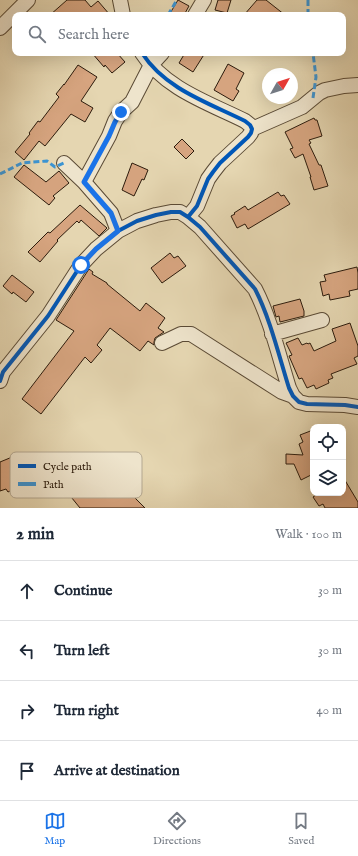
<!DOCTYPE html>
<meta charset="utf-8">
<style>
body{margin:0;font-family:"IM FELL English",serif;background:#f2f2f3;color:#1f2937}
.controls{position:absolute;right:12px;bottom:12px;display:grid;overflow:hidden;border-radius:8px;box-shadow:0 4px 16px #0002}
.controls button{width:36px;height:36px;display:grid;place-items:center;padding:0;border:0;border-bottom:1px solid #e0e1e3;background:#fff;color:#1f2937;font:20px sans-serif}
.compass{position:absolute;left:262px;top:68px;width:36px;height:36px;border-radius:50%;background:#fff;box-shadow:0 4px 16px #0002;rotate:51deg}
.stop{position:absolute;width:12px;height:12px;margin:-9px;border:3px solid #1a73e8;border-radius:50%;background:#fff}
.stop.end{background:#1a73e8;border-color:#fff;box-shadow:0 1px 4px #0008}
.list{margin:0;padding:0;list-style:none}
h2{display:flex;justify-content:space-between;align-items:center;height:52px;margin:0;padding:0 16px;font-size:17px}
h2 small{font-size:13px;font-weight:400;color:#747a83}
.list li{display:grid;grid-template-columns:26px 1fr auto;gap:12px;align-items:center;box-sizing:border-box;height:60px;padding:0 16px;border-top:1px solid #e0e1e3}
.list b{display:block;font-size:15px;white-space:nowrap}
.list em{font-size:13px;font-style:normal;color:#747a83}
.icon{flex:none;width:22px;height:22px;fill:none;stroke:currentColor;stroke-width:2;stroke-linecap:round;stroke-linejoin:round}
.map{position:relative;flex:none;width:358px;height:508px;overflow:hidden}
.search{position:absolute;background:#fff;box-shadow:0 4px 16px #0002;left:12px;right:12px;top:12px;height:44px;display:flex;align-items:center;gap:10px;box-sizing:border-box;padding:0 14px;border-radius:8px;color:#747a83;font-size:15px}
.sheet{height:292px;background:#fff}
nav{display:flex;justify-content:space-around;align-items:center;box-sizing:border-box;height:56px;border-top:1px solid #e0e1e3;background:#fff;font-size:11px;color:#747a83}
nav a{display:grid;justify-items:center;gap:2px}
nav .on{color:#1a73e8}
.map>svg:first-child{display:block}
.building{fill:#d6a47f;stroke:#2c1b0c}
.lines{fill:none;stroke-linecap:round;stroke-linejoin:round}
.minor-casing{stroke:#5a4a35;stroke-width:16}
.minor{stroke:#eee4cc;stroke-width:14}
.quiet{stroke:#3c94d2;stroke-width:3;stroke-dasharray:6 3;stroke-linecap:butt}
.cycleway-casing{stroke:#eee4cc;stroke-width:6}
.cycleway{stroke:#0057b8;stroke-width:4}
.route{stroke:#1a73e8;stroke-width:5}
.key{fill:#eee4cc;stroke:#b4a892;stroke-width:1}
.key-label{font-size:11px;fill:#2c1b0c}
</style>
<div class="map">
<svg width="358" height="508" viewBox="0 0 358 508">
<rect width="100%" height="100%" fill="#e5d6b1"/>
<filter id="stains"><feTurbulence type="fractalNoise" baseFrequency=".005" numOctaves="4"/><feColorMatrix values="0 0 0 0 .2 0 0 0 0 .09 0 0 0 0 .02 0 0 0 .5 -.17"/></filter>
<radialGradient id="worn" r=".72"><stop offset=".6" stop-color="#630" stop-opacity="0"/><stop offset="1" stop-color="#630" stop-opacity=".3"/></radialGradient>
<path class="building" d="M67 0H85L91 7 98 1 110 15H50Z
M178 0 189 6 184 15H169Z
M218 0H231L227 13 215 10Z
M257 0H266L285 15H244Z
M92 53H117L125 62 112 73 105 65 104 67Z
M185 53H205L193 72 179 63Z
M228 64 244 73 236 89 239 91 233 101 214 90Z
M78 65 97 77 81 101 93 108 85 122 71 114 45 146 39 141 24 160 15 152 30 134 29 133 38 121 40 122 59 97 56 94 64 84V85Z
M314 118 315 120H317L322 136 309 140 311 143 309 144 319 165H321L328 186 314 190 310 177H311L303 154 295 158 290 149 293 148 285 132Z
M182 139 194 151 186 159 174 147Z
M132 163 148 170 144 180 142 179 134 196 122 190Z
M24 165 46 182 59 171 69 183 53 196 55 198 49 205 14 177Z
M278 192 281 196 284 195 290 204 248 229 245 224 237 228 231 216 235 214 234 213 245 206 248 210Z
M80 205 107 228 99 236 81 220 79 223 77 221 57 240 58 241 40 262 28 252 48 232 50 233Z
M170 253 174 258 178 256 186 266 162 283 151 268Z
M357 267 358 273V289L349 291 350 296 330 300 329 294 323 296 320 282 326 281 324 275Z
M89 269 93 272 92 274 107 283V284L140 311 146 303 165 318 158 328 164 332 155 338 154 342V345L148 341 140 351 110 328 97 345 102 350 91 363 85 357 41 414 22 399 74 331 56 320Z
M12 275 34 292 26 302 13 292 12 294 3 286Z
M300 299 304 311V316L280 322 279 316 276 317 273 306Z
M350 323 358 346V356L354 358 357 364 331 374 333 378 328 380 329 383 316 389 314 385 307 388 302 378 299 379 289 356 292 355 286 343 298 338 302 345 307 343 308 344 310 343 314 351 336 341 332 329Z
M313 430V478L311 475 301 480 294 464H286V454L303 455 299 444 303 442 300 435Z
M22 453 34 478 35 477 42 490 28 497 22 485 8 492 6 489 0 491V462Z
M100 454 110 466 113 463 120 472 117 475 136 499 145 508H80L63 487 73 478 71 475 84 465 85 466Z
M343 477 358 502V508H325L323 504 319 506 313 497 319 493H343Z"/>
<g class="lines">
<defs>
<path id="minor" d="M120 0 123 15
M195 15 204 0
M0 28 28 0
M142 53C165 89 209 103 245 121L250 125 252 129 251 133 248 137 220 163 213 172 208 179 197 206 188 217
M252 129 302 107 319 93 325 90 344 86 358 85
M64 163 84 182 111 213 118 231
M84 182 109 136 115 121 121 112 132 102 151 65 162 53
M272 334 322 320
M162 343 181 334H191L282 392 293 396
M0 381 3 372 48 316 81 265 96 249 118 231 137 221 156 215 171 212H180L188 217 200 227 255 289C270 318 279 356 289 388L293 396 299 402 307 404 345 405 358 407"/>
</defs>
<use href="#minor" class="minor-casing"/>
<use href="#minor" class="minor"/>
<path class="quiet" d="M308 0V15
M168 15 177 0
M313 98 316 77 313 53
M0 174 22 163 47 161 55 167 64 163"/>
<defs>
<path id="cycleway" d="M142 53C165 89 209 103 245 121L250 125 252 129 251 133 248 137 220 163 213 172 208 179 197 206 188 217
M0 381 3 372 48 316 81 265 96 249 118 231 137 221 156 215 171 212H180L188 217 200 227 255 289C270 318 279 356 289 388L293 396 299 402 307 404 345 405 358 407"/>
</defs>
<use href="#cycleway" class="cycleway-casing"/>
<use href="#cycleway" class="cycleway"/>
</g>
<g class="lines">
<path class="route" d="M81 265 96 249 118 231 111 213 84 182 109 136 115 122 121 112"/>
</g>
<rect x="10" y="452" width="132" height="46" rx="6" class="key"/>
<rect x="18" y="464" width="18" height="4" fill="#0057b8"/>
<rect x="18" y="482" width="18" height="4" fill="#3c94d2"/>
<g class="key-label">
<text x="43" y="470">Cycle path</text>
<text x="43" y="488">Path</text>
</g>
<rect width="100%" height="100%" filter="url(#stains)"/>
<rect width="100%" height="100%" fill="url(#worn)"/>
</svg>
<div class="controls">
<button><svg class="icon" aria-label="locate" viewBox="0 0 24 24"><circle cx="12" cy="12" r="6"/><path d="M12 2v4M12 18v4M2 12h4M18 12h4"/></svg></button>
<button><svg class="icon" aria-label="layers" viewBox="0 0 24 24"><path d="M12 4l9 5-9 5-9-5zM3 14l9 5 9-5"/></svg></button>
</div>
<svg class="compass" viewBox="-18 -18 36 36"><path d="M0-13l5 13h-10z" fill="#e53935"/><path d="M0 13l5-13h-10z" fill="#747a83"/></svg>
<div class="stop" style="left:81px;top:265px"></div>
<div class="stop end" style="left:121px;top:112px"></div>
<div class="search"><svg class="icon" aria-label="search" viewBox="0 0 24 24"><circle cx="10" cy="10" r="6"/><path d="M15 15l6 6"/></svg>Search here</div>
</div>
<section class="sheet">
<h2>2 min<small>Walk · 100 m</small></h2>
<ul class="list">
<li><svg class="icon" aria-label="ahead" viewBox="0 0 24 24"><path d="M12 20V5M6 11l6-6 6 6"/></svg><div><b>Continue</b></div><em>30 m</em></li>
<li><svg class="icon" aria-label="left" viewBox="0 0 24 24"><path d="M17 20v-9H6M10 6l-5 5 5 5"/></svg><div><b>Turn left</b></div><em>30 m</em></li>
<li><svg class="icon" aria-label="right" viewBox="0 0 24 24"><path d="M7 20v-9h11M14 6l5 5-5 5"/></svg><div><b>Turn right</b></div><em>40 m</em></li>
<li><svg class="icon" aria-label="arrive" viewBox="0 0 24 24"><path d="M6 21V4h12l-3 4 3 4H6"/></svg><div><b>Arrive at destination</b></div></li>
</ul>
</section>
<nav>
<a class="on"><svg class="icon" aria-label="map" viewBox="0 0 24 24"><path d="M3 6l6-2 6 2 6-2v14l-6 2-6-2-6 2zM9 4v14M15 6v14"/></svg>Map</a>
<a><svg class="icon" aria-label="directions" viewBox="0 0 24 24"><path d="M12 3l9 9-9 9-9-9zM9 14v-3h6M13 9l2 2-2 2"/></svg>Directions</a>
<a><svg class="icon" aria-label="saved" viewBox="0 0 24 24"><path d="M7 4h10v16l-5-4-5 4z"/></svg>Saved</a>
</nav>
